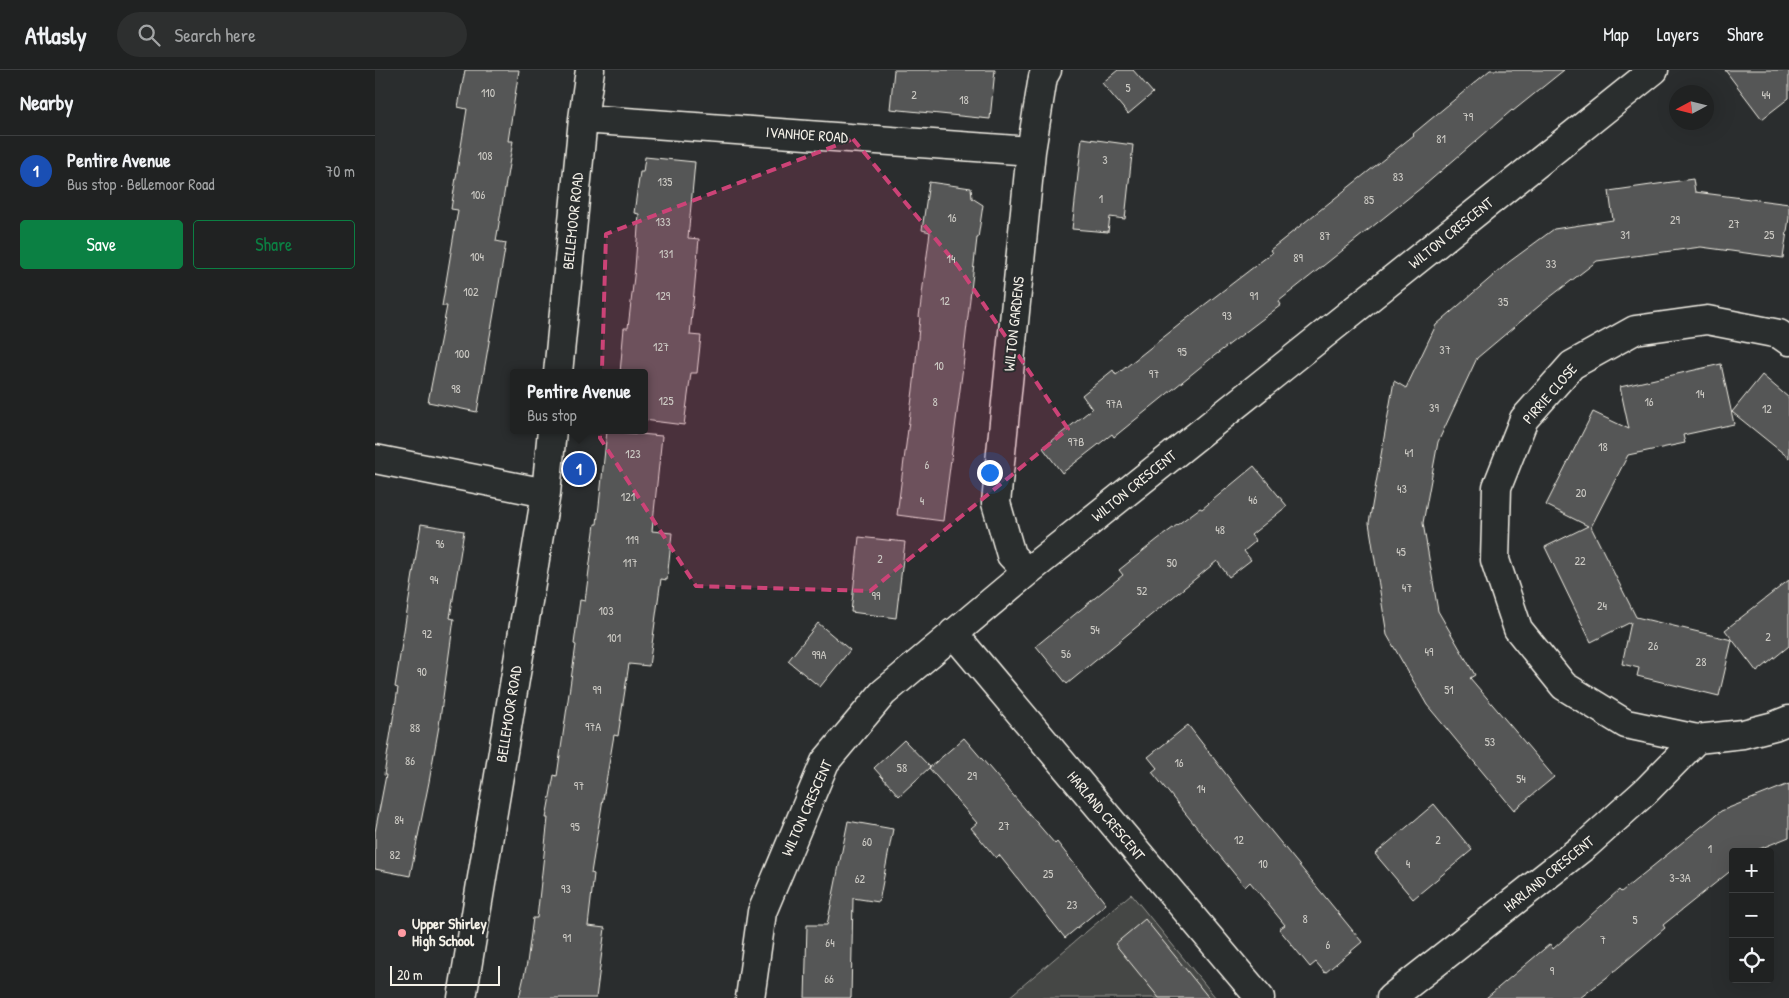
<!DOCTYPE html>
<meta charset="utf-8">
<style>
body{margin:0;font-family:"Patrick Hand",sans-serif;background:#2d2f2f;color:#f1f3f6}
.controls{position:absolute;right:15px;bottom:15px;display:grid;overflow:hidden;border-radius:5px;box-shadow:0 5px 20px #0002}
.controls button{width:45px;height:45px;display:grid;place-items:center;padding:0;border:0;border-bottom:1px solid #3d3f40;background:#202222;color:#f1f3f6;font:25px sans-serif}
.compass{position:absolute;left:1294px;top:15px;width:45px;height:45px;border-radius:50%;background:#202222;box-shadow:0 5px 20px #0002;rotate:263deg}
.scale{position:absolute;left:15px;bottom:12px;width:110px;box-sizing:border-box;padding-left:5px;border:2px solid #f4f1e8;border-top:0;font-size:14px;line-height:18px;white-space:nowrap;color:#f4f1e8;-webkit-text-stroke:4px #2a2d2e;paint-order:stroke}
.you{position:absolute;left:614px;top:402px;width:18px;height:18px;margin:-12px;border:4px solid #fff;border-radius:50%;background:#1a73e8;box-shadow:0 0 0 8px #1a73e833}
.badge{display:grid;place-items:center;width:32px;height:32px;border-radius:50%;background:#0b8043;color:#fff;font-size:16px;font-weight:700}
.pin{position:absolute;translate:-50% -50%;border:2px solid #fff;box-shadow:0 1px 5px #0006}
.popup{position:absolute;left:135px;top:299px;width:138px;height:65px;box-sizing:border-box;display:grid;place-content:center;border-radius:5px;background:#202222;filter:drop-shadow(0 1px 4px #0005);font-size:16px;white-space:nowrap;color:#a2a4a5}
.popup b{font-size:19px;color:#f1f3f6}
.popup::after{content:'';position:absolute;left:50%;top:100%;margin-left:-10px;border:10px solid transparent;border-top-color:#202222}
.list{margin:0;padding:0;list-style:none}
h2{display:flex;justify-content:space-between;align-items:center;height:65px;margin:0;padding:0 20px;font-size:21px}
h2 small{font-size:16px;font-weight:400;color:#a2a4a5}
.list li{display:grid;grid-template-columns:32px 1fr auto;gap:15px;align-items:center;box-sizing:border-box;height:70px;padding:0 20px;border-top:1px solid #3d3f40}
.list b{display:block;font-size:19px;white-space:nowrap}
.list p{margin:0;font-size:16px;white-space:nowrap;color:#a2a4a5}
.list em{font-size:16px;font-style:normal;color:#a2a4a5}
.actions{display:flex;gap:10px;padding:15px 20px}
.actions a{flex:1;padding:11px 0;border:1px solid #0b8043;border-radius:5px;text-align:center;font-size:18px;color:#0b8043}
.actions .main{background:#0b8043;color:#fff}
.icon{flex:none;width:28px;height:28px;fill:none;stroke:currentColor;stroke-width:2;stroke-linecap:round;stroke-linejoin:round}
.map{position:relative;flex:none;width:1414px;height:928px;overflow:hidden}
header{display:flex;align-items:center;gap:30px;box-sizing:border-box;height:70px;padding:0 25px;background:#202222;border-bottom:1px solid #3d3f40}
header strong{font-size:24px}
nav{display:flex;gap:28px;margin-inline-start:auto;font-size:18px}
.search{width:350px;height:45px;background:#2d2f2f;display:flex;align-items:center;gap:12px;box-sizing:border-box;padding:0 18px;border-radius:28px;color:#a2a4a5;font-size:19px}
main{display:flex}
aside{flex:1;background:#202222}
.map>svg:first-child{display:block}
.green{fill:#444645;stroke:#9c9c96}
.building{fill:#555756;stroke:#f4f1e8}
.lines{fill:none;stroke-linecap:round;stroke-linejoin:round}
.street-casing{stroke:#f4f1e8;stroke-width:31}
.street{stroke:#2a2d2e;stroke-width:28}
.marked{fill:#cc4377;fill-opacity:0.2;stroke:#cc4377;stroke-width:4;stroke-dasharray:10 6;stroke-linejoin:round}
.poi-dot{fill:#ff9aa2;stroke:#2a2d2e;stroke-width:2}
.labels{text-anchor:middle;stroke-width:4;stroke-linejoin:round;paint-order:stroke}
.number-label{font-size:12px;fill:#cccac4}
.street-label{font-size:15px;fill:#f4f1e8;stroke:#2a2d2e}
.poi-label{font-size:15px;font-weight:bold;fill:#f4f1e8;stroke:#2a2d2e;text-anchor:start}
</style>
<header>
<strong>Atlasly</strong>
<div class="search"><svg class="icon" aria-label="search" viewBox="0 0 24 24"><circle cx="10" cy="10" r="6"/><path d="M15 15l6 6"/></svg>Search here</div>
<nav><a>Map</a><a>Layers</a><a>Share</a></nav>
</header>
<main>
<aside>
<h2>Nearby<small></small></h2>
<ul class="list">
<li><span class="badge" style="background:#1a4fb4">1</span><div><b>Pentire Avenue</b><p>Bus stop · Bellemoor Road</p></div><em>70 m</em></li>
</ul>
<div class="actions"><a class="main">Save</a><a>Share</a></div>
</aside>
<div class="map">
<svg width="1414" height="928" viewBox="0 0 1414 928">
<rect width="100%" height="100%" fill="#2a2d2e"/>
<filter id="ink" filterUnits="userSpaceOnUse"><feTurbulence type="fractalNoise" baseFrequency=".02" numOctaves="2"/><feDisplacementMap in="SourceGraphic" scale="10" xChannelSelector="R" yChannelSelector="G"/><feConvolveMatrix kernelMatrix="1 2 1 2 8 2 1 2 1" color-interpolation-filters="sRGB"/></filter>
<g filter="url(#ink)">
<path class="green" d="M756 824 841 928H633Z"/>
<path class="building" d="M90 0H144L133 71H138L121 171 131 173 102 342 53 332 72 236H67L83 140 76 139 92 39 83 37Z
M519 0H620L615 49 515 39Z
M743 0H758L778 23 753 44 727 13Z
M1115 0H1189L1138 41 1137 40 1051 114 904 231 906 235 839 286 739 367 737 364 687 403 668 378 717 339 707 325 738 300 741 305 824 239 897 183 895 180 1039 65 1038 64Z
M1350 0H1414V28L1387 49Z
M707 68 758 75 750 149 735 147 733 162 697 159Z
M270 87 320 92 313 168 324 169 315 265 326 266 322 303H316L309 355 269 350V303H245L249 258H253L260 198 264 144 259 143 262 122 265 102H268Z
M1318 109 1320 122 1414 134V148L1408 188 1326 177 1222 191 1170 231 1102 288 1063 372 1048 453 1063 541 1100 605 1095 608 1179 707 1139 740 1052 635 1012 565 994 453 1019 311 1031 318 1061 255 1134 192 1179 159 1238 150 1234 121Z
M554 112 596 118 597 128 608 135 603 168H602L589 281H590L568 451 522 445 539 312 545 247H544L555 162 547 160Z
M1346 294 1359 354 1308 365 1310 373 1253 385 1216 457 1261 547 1357 570 1344 626 1262 606 1264 598 1247 594 1256 552 1216 572 1170 477 1213 456 1171 435 1218 342 1254 359 1245 317Z
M1387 305 1414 328V388L1357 342Z
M232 361 287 366 277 461 297 463 292 510 286 509 274 596 254 594 243 666 239 665 227 735 216 803 219 804 213 856 230 858 221 928H144L152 893 158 848H162L173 748H171L179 705 182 706 201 575 199 574 205 530 210 531 220 454H222Z
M879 396 912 436 876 465 881 471 869 481 876 490 854 507 842 491 692 614 661 576 748 505 744 500 783 469 825 438 827 439Z
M46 454 89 461 75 548 79 549 64 656 54 712 35 806 0 799V762L11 705H9L23 618 20 617Z
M484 467 530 472 521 548 476 542Z
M1414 510V576L1382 602 1350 560Z
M443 553 475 580 445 617 413 591Z
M813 655 874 734 987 872 950 903 941 892 935 897 904 859 910 855 875 812 870 817 777 702 782 698 773 687Z
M589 668 680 774 682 772 731 834 690 868 624 785 621 788 596 758 602 753 554 698Z
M529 670 555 697 524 726 499 698Z
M1414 714V767L1377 782H1358V799L1288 855 1290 858 1231 908 1205 928H1111L1175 874 1178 879 1244 820 1246 822 1346 741Z
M1059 734 1097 780 1038 829 1000 784Z
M473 751 518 759 504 832 478 828 476 928H430L432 855H452Z
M770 849 834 928H784L740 874Z"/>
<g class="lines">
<defs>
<path id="street" d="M208 49 656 81
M1414 271 1404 264 1332 250 1260 260 1197 295 1149 349 1122 417 1120 490 1143 559 1189 616 1251 654 1322 669 1368 664 1399 656 1414 650
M183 303 208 49 215 0
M0 389 171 423
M652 502 636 485 621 433 656 81 668 7 672 0
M578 563 885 928
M87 928 171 423 177 360
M375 928 387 842 450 692 508 623 652 502 1279 0
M1016 928 1212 774 1271 721 1322 669"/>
</defs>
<use href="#street" class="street-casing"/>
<use href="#street" class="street"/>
</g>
</g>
<path class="marked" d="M478 69 583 196 693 359 495 521 321 516 225 368 231 164Z"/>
<circle class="poi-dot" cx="27" cy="863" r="5"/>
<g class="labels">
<g class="number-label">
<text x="753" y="22">5</text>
<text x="113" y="27">110</text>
<text x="539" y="29">2</text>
<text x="1391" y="29">44</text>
<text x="589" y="34">18</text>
<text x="1093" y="51">79</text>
<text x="1066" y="73">81</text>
<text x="110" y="90">108</text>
<text x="730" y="94">3</text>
<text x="1023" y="111">83</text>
<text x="290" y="116">135</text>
<text x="103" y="129">106</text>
<text x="726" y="133">1</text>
<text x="994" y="134">85</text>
<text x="577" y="152">16</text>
<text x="1300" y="154">29</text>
<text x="288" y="156">133</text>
<text x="1359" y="158">27</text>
<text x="1250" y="169">31</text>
<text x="1394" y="169">25</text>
<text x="950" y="170">87</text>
<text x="291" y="188">131</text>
<text x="102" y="191">104</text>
<text x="923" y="192">89</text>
<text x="576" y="193">14</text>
<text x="1176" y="198">33</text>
<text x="96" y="226">102</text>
<text x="288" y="230">129</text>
<text x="879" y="230">91</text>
<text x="570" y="235">12</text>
<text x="1128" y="236">35</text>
<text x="852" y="250">93</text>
<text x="286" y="281">127</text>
<text x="1070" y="284">37</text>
<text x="807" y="286">95</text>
<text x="87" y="288">100</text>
<text x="564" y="300">10</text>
<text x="779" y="308">97</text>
<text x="81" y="323">98</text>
<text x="1325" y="328">14</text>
<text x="291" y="335">125</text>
<text x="560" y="336">8</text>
<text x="1274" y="336">16</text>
<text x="739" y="338">97A</text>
<text x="1059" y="342">39</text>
<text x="1392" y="343">12</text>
<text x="701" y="376">97B</text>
<text x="1228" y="381">18</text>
<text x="1034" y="387">41</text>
<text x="258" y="388">123</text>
<text x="552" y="399">6</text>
<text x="1027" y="423">43</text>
<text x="1206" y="427">20</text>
<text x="253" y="431">121</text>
<text x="878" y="434">46</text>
<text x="547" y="435">4</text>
<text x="845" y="464">48</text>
<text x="257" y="474">119</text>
<text x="65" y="478">96</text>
<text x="1026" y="486">45</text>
<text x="505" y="493">2</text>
<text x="1205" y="495">22</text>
<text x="255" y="497">117</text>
<text x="797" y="497">50</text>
<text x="59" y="514">94</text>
<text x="1032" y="522">47</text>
<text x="767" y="525">52</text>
<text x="501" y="530">99</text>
<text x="1227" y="540">24</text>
<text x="231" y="545">103</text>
<text x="720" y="564">54</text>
<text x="52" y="568">92</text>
<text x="1393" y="571">2</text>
<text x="239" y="572">101</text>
<text x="1278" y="580">26</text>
<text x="1054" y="586">49</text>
<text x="691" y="588">56</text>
<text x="444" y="589">99A</text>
<text x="1326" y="596">28</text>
<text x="47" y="606">90</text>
<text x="222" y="624">99</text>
<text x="1074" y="624">51</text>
<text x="218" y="661">97A</text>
<text x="40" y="662">88</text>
<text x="1115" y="676">53</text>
<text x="35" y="695">86</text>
<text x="804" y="697">16</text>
<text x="527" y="702">58</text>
<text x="597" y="710">29</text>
<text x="1146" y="713">54</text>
<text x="204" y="720">97</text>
<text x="826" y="723">14</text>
<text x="24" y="754">84</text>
<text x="629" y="760">27</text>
<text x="200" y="761">95</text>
<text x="864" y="774">12</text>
<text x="1063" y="774">2</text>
<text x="492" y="776">60</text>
<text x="1335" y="783">1</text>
<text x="20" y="789">82</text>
<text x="888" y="798">10</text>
<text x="1033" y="798">4</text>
<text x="673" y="808">25</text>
<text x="1305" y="812">3-3A</text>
<text x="485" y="813">62</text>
<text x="191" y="823">93</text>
<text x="697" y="839">23</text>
<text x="930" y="853">8</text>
<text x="1260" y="854">5</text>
<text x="192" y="872">91</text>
<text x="1228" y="874">7</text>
<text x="455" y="877">64</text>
<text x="953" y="879">6</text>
<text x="1177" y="905">9</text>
<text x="454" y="913">66</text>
</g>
<g class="street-label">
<text transform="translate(432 65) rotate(4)" y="5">IVANHOE ROAD</text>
<text transform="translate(198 151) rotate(-84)" y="5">BELLEMOOR ROAD</text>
<text transform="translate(1076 163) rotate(-39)" y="5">WILTON CRESCENT</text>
<text transform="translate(639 254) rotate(-84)" y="5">WILTON GARDENS</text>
<text transform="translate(1175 324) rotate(-49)" y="5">PIRRIE CLOSE</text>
<text transform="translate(759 416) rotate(-39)" y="5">WILTON CRESCENT</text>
<text transform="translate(134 644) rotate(-81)" y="5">BELLEMOOR ROAD</text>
<text transform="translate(432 738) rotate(-66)" y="5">WILTON CRESCENT</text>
<text transform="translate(731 746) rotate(50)" y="5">HARLAND CRESCENT</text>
<text transform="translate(1174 804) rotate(-39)" y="5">HARLAND CRESCENT</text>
</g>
<g class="poi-label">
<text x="37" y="859">Upper Shirley<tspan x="37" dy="17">High School</tspan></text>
</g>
</g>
</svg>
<div class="controls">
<button>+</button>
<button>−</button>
<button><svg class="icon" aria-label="locate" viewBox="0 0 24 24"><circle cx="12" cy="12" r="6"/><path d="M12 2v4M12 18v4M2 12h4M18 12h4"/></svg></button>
</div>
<svg class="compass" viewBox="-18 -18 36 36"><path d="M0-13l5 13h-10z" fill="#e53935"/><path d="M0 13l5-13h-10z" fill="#a2a4a5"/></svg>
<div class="scale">20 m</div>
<div class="you"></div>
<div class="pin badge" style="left:204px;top:399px;background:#1a4fb4">1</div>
<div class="popup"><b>Pentire Avenue</b>Bus stop</div>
</div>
</main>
